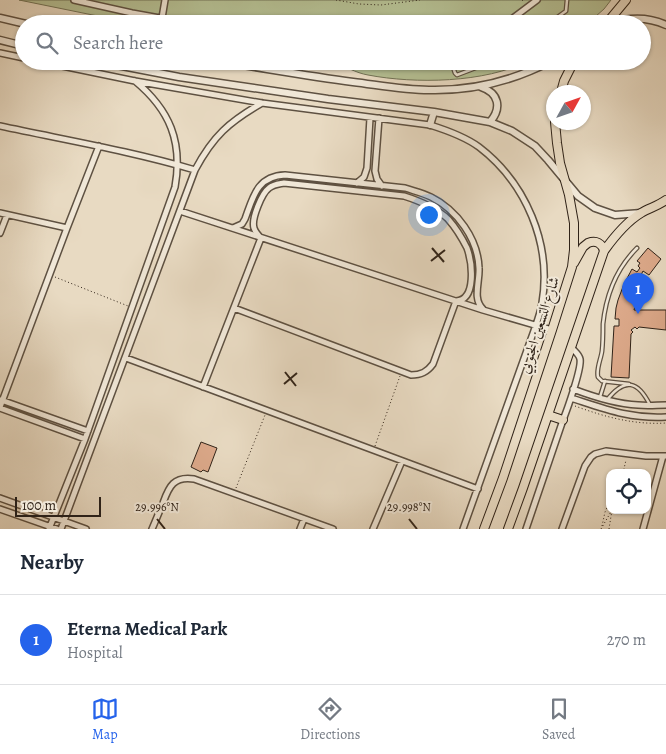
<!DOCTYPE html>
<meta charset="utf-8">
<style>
body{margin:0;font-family:Alegreya,Amiri,serif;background:#f2f2f3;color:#1f2937}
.controls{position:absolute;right:15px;bottom:15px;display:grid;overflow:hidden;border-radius:10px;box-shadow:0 1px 4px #0004}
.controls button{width:45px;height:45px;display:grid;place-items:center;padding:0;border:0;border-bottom:1px solid #e0e1e3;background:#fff;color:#1f2937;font:25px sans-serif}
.compass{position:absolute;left:546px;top:85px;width:45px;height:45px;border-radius:50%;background:#fff;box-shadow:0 1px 4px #0004;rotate:50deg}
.scale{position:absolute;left:15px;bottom:12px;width:86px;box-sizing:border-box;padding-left:5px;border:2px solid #302318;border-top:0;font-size:14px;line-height:18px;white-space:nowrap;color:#302318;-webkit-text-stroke:4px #f0e7d7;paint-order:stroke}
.you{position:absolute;left:428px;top:214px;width:18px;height:18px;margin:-12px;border:4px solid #fff;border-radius:50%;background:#1a73e8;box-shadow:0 0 0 8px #1a73e833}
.badge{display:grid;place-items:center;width:32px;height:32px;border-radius:50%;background:#2563eb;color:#fff;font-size:16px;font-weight:700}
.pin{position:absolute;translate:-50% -41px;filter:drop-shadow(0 1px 2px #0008)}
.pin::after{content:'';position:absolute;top:26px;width:18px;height:15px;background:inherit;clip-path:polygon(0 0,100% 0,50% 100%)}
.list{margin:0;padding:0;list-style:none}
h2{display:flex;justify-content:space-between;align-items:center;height:65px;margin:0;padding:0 20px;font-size:21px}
h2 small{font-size:16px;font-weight:400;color:#747a83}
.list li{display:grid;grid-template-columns:32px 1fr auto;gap:15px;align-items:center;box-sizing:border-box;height:90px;padding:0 20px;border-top:1px solid #e0e1e3}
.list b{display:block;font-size:19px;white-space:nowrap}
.list p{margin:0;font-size:16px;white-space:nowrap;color:#747a83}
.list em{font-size:16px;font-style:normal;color:#747a83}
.icon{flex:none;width:28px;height:28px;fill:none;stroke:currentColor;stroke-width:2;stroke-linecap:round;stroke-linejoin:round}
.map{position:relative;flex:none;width:666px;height:529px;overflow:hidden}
.search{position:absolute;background:#fff;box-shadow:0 1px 4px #0004;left:15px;right:15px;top:15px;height:55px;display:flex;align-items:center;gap:12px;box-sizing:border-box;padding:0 18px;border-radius:28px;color:#747a83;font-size:19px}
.sheet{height:155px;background:#fff}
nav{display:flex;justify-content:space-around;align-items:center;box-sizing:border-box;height:70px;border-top:1px solid #e0e1e3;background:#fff;font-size:14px;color:#747a83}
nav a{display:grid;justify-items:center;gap:2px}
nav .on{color:#2563eb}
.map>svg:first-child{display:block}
.green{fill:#b5c094;stroke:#727256}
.building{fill:#dca98a;stroke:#302318}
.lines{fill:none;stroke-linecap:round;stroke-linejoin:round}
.service-casing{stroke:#5e5142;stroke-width:5}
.minor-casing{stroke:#5e5142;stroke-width:8}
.tertiary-casing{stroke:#5e5142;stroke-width:9}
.primary-casing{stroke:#302318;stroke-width:10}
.path{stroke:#302318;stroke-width:1;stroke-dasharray:1 2.5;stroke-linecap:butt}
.service{stroke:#f0e7d7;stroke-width:2.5}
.minor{stroke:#f0e7d7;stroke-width:5}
.tertiary{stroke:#f0e7d7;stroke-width:6}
.primary{stroke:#e8dac2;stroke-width:8}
.ticks{fill:none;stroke:#302318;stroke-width:2}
.labels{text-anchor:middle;stroke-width:4;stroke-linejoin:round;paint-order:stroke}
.street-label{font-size:15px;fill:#302318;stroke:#f0e7d7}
.ticks-label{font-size:12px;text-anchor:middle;fill:#302318;stroke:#f0e7d7;stroke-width:4;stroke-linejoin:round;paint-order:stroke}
</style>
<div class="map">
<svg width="666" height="529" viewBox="0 0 666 529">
<rect width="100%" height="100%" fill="#e8dac2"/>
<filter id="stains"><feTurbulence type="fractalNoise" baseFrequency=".004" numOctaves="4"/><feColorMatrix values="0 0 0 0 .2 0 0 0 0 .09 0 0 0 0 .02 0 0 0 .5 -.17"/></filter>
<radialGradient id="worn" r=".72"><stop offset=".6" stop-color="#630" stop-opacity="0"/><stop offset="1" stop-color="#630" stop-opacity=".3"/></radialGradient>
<path class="green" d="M19 0H611L604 9 587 24H137Z
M333 61H528C485 83 415 84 368 75 356 73 344 66 333 61Z"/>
<path class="building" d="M648 248 661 259 649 275 643 271 641 275 647 278 639 293H640L638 299H637L634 310H666V330L639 327 637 329 635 327 631 330 633 332 631 334 629 378 611 377 614 326H619V319H615L616 308 618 300 624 284 632 269 637 272 640 268 638 266 640 263 637 261Z
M201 442 217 448 208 472 203 470 201 472 191 467Z"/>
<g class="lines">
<defs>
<path id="service" d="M548 24 566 11 567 0
M451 61 455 73 457 75 478 67 477 61
M452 63 457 61
M629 384 602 381 598 377C596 369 601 359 602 351 603 342 603 333 603 324 606 295 617 268 637 248
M600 397 605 381
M607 400C625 377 638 381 650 405"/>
<path id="minor" d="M74 0 132 13 193 24
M162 18 165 0
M505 24 537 0
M0 53 24 58
M38 61 135 81 262 103 430 125C446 130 464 136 479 147 526 183 552 244 542 303 541 311 538 318 536 325L463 529
M379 118 375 171 377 179 382 186
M0 126C65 140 131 151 195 170
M357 183 364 177 367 168 370 118
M180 211 483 310 552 330
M0 213 67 228
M233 228 242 224 245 219C253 197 257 176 285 175L405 188C414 191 423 193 431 197 457 210 478 239 479 268 480 281 472 299 483 309
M0 233 7 215
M126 358 478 489
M203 387 261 238C258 235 255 232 254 228 251 219 262 193 269 188 274 184 279 184 284 183L404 196C420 201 435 207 448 219 456 228 462 238 467 248 472 262 477 300 456 301L433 364C427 372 421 375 411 375L234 308
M573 389C594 397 616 404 638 405 648 406 657 405 666 405
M571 398C605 409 630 419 666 417
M1 400 88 431
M0 407 67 228 99 146
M0 408 85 439
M0 498 86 529
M0 509 57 529
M49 529 85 439 175 187C183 142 170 110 135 81
M61 529 195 170C213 136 229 122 262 103
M152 529C156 520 159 512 163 503 169 486 174 476 194 479L333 529
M300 529 304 519
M373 529 402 461
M526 529 563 420C567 410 582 368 580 359 579 354 574 351 571 347
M562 529 585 466 591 457 595 454 606 451 646 456H666
M643 529 663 456"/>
<path id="tertiary" d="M0 18 26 24
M610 24C629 17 648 17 666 25
M0 40 24 46
M96 61 179 77 328 99 434 112 490 122 512 131 535 146 548 160 578 196 595 208 615 215 641 213
M217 61C263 68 308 76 353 82 378 85 404 90 429 90 472 91 513 81 551 61
M481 87C499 93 502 108 490 122
M430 125 434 112"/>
<path id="primary" d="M606 24 626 0
M561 92 564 81 574 61
M574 263 583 247 588 243C596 240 602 243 604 251
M548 415 563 420
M484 529 503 478 552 330 572 267 574 250V223L569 195 560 163 557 143 555 122
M508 529 523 488 604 251C614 237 626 222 641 213 649 208 658 206 666 200"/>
</defs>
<use href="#service" class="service-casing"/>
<use href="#minor" class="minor-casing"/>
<use href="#tertiary" class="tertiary-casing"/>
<use href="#primary" class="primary-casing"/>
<path class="path" d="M336 0 359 4 381 5 420 0
M522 0 524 2
M55 277 128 306
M575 406C605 417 634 425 666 423
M375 446 400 376
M623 473 626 460
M236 488 265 415
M602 526 605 512 610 501
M601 529 612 510
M609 529 612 510"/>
<use href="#service" class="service"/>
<use href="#minor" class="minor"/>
<use href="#tertiary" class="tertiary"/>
<use href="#primary" class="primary"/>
</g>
<path class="ticks" d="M432 248 444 262M431 261 445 250M285 372 296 386M284 384 297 373M157 519 165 529M409 519 417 529"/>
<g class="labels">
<g class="street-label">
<text transform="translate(539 325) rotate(-72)" y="5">شارع التسعين الجنوبي</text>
</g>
</g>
<g class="ticks-label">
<text x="157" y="511">29.996°N</text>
<text x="409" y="511">29.998°N</text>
</g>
<rect width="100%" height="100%" filter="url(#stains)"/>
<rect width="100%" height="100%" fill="url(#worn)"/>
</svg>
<div class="controls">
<button><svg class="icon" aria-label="locate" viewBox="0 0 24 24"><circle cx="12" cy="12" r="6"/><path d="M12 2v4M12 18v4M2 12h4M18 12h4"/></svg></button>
</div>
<svg class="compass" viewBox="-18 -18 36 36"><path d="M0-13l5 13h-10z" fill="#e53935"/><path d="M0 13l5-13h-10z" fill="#747a83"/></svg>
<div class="scale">100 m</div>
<div class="you"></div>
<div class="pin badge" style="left:638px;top:314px">1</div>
<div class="search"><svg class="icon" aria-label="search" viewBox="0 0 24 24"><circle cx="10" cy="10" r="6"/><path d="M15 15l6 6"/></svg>Search here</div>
</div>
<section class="sheet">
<h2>Nearby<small></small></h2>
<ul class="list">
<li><span class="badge">1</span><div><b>Eterna Medical Park</b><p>Hospital</p></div><em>270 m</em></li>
</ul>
</section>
<nav>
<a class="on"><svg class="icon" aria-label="map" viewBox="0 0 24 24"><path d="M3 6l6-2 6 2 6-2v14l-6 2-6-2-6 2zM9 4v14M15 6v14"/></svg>Map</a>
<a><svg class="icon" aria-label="directions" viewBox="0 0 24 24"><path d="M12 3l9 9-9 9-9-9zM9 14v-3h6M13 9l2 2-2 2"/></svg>Directions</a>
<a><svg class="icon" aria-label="saved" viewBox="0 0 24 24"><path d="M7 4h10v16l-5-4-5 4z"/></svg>Saved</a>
</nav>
